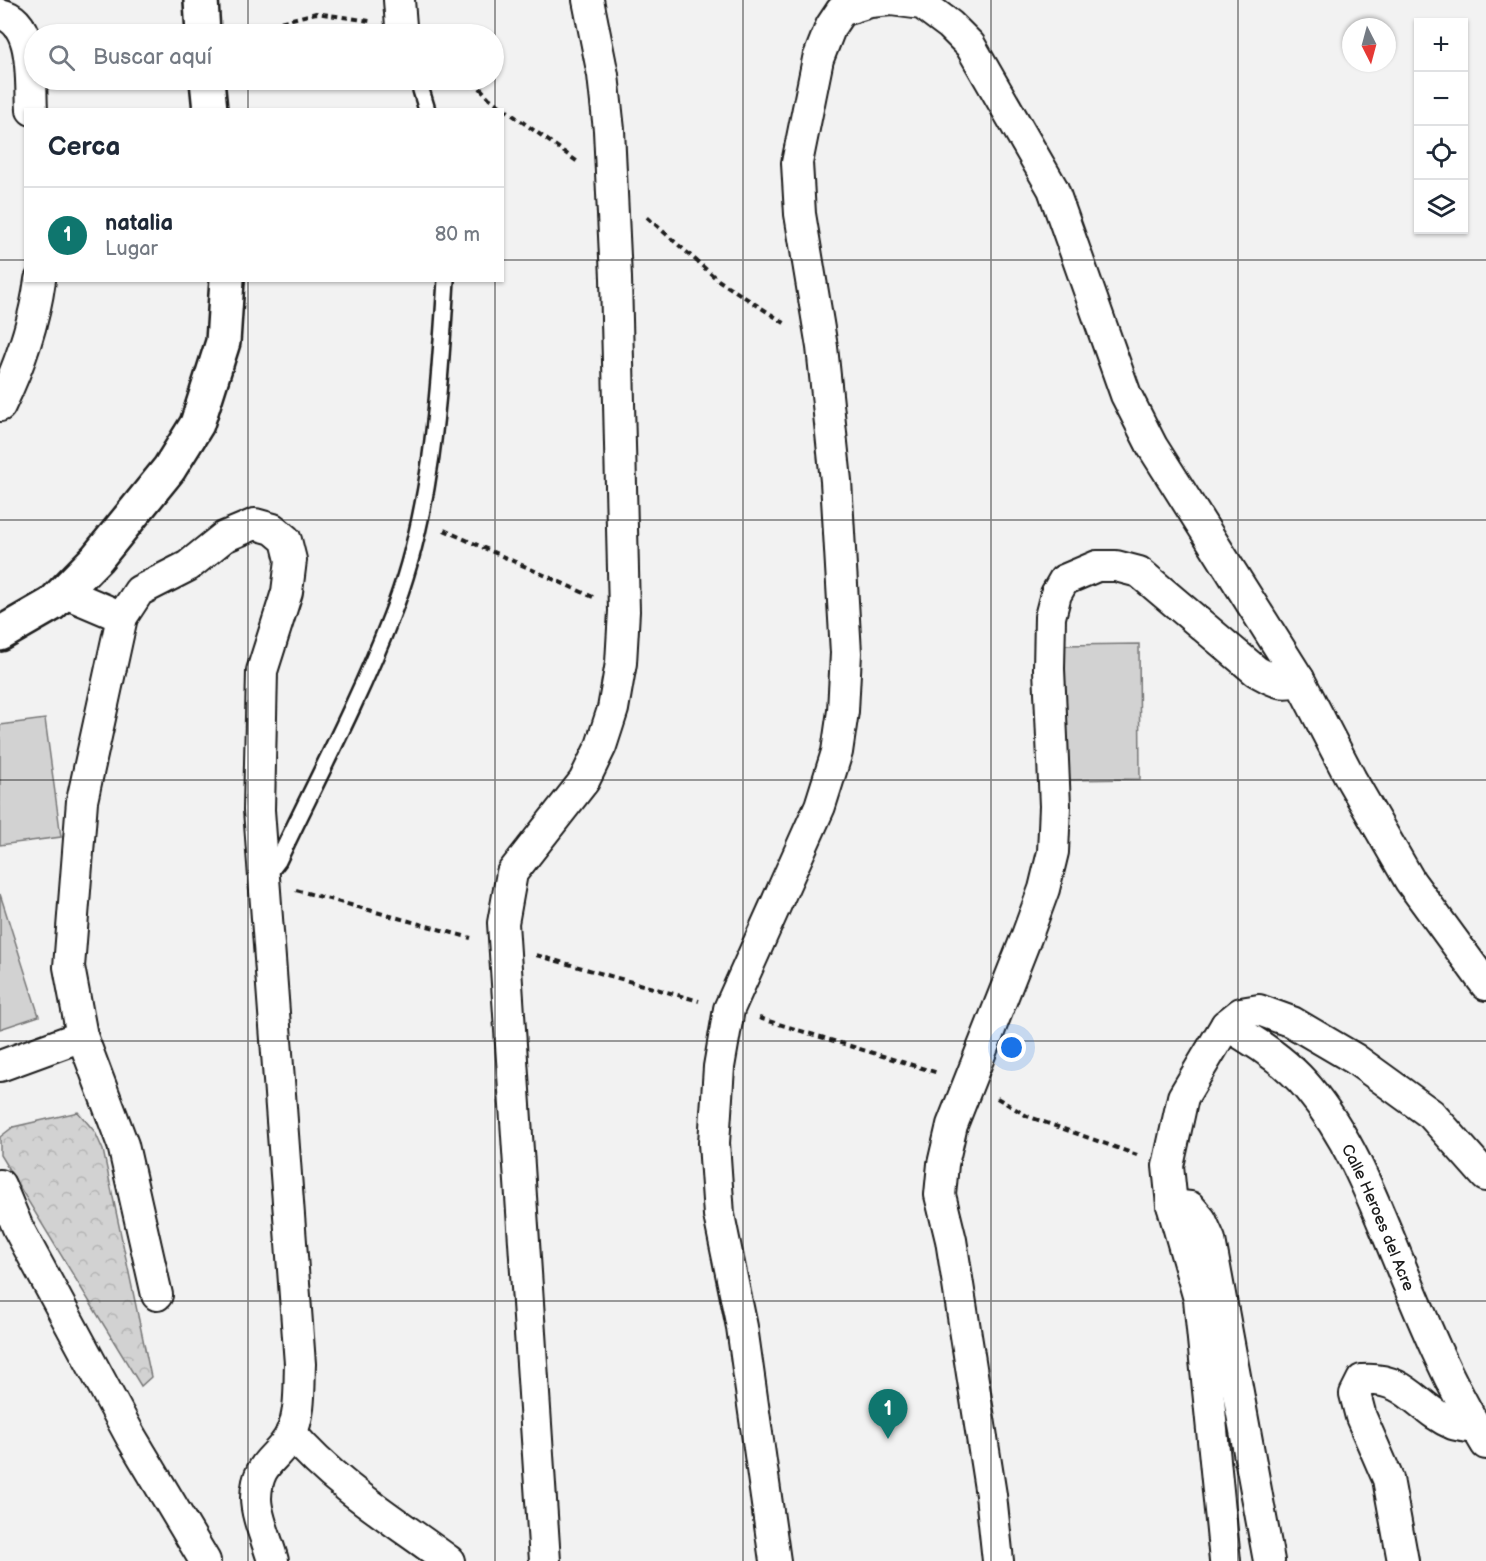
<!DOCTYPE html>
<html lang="es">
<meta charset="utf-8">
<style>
body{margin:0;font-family:"Balsamiq Sans",sans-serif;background:#f6f6f7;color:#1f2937}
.controls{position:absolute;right:18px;top:18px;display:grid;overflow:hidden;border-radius:0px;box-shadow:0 2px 4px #0004}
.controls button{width:54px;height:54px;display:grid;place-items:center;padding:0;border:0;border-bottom:2px solid #e0e1e3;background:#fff;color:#1f2937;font:30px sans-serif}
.compass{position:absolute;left:1342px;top:18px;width:54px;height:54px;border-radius:50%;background:#fff;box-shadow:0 2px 4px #0004;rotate:174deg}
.you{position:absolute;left:1012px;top:1048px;width:21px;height:21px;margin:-15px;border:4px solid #fff;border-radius:50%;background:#1a73e8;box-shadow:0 0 0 9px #1a73e833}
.badge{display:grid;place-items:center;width:39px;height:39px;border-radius:50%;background:#0f766e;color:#fff;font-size:20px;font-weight:700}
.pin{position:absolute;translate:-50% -50px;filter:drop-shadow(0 2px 3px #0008)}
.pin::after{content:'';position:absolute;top:32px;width:21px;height:18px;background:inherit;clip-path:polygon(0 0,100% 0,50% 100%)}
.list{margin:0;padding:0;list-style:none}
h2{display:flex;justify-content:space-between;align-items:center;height:78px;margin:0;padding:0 24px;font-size:26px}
h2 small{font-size:20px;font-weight:400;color:#747a83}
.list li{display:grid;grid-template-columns:39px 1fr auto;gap:18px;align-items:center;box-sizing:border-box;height:96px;padding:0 24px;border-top:2px solid #e0e1e3}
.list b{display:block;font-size:22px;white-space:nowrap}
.list p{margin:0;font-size:20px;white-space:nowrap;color:#747a83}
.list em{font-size:20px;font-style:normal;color:#747a83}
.icon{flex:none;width:33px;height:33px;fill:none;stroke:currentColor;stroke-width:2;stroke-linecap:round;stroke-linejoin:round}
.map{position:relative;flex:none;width:1486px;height:1561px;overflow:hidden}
.search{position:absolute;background:#fff;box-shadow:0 2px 4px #0004;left:24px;top:24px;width:480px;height:66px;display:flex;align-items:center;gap:15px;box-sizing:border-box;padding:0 21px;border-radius:33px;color:#747a83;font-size:22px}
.panel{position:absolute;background:#fff;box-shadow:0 2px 4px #0004;left:24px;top:108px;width:480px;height:174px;border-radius:0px}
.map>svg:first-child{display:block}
.grass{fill:#d2d2d2;stroke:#777;stroke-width:1.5}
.park{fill:url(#park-crowns);stroke:#777;stroke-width:1.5}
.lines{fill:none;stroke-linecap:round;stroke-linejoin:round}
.lane-casing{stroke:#1c1c1c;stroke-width:20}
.street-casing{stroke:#1c1c1c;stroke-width:34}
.secondary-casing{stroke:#1c1c1c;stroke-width:38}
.path{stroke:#1c1c1c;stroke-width:4;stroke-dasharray:6 4.5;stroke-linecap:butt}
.lane{stroke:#fff;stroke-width:15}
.street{stroke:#fff;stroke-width:30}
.secondary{stroke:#fff;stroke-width:33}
.grid{fill:none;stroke:#1c1c1c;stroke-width:1.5;stroke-opacity:0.55}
.labels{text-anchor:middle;stroke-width:5;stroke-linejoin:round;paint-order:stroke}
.street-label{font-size:16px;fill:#1c1c1c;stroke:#fff}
</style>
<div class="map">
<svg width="1486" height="1561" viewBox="0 0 1486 1561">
<defs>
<pattern id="park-crowns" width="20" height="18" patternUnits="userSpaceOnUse" patternTransform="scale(1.5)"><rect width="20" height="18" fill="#d2d2d2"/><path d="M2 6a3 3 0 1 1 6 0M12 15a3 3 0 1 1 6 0" fill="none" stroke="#b4b4b4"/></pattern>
</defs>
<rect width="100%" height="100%" fill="#f2f2f2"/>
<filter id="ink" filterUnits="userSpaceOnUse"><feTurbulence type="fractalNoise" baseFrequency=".0167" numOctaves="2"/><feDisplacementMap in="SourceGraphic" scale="12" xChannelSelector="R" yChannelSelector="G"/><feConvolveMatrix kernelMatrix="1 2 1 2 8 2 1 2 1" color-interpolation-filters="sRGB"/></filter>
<g filter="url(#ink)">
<path class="grass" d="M1139 644 1140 779 1063 780 1061 645Z
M45 719 61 837 0 845V725Z
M0 894 39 1016 0 1029Z"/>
<path class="park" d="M78 1112 95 1132 103 1150 151 1377 141 1386 0 1155V1137L13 1127Z"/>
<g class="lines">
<defs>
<path id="lane" d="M418 80 427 110
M265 878 278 861C316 781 359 700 391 617 433 512 439 392 446 280"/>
<g id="street">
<path d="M399 0 401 26"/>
<path d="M0 14C36 21 30 81 32 110"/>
<path d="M0 406C19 367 34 324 40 280"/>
<path d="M63 592 122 617"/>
<path id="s1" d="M1226 1025C1255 1041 1288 1063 1309 1089 1348 1136 1371 1194 1394 1250 1421 1316 1448 1383 1486 1444"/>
<path d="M82 1036 123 1145 157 1295"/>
<path d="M0 1066 82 1036 69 967 82 801 122 617 139 591 188 566 224 537 255 524 273 529 286 540 291 560 287 592 262 671 259 810 300 1364C299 1385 301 1414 291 1434 277 1461 257 1460 256 1498 256 1517 268 1542 273 1561"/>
<path d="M0 1185 18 1228 131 1437 205 1561"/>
<path d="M1172 1205 1190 1207 1201 1220 1210 1240 1269 1561"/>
<path d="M291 1433C335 1485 395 1521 449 1561"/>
<path d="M545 1561 503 923 512 873 584 781 601 746 613 709 621 663 624 611 616 278 609 130 603 75 588 0"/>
<path d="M775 1561 742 1327 719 1215 714 1143 719 1067 729 1009 820 806 837 752 843 711 846 653 836 481 822 347 800 214 797 163 818 59 831 26 841 11 870 2 891 0 922 4 950 25 970 45 1053 189 1126 395 1152 446 1299 679 1351 779 1410 881 1486 985"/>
<path d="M998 1561 991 1495 951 1240 940 1195 943 1164 952 1125 1026 938 1044 889 1053 852 1055 806 1049 669 1050 617 1056 594 1064 580 1097 566H1116L1139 572 1256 671C1271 679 1282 688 1299 679"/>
<path d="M1225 1561 1199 1299 1172 1205 1168 1166 1183 1097 1226 1025 1241 1013 1259 1010 1292 1022 1355 1059 1431 1114 1486 1176"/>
<path d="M1403 1561 1388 1479 1361 1417 1355 1394 1362 1380C1407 1376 1417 1409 1453 1424 1459 1426 1469 1427 1476 1428"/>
</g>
<path id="secondary" d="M201 0 203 34
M207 80 210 110
M0 634 52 604 97 558 169 469 197 424 223 342 227 280"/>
</defs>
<use href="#lane" class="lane-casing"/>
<use href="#street" class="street-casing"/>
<use href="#secondary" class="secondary-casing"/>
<path class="path" d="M252 34 280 22 316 13 370 21
M473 80 489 98 578 162
M647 217 718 280 786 324
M444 530 593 597
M296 890 471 938
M536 955 699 1001
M759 1018 938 1073
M997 1098 1027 1116 1137 1155"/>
<use href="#lane" class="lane"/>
<use href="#street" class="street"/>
<use href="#secondary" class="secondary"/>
</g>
</g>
<path class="grid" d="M248 0V34M495 0V110M743 0V1561M991 0V1561M1238 0V1561M248 80V110M0 260H26M502 260H1486M248 280V1561M495 280V1561M0 520H1486M0 780H1486M0 1041H1486M0 1301H1486"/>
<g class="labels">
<g class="street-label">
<text dy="6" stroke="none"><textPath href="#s1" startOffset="252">Calle Heroes del Acre</textPath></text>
</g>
</g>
</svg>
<div class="controls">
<button>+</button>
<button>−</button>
<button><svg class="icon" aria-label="locate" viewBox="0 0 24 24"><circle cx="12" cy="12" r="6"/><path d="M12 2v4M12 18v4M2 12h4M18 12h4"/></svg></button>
<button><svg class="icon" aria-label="layers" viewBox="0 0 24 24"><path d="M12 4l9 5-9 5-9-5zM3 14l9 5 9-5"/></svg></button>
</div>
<svg class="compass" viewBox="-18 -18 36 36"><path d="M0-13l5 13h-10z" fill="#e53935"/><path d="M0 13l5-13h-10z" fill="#747a83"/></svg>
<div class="you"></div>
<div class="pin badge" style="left:888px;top:1439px">1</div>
<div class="search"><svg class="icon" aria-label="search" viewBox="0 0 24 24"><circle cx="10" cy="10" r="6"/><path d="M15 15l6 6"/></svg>Buscar aquí</div>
<section class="panel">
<h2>Cerca<small></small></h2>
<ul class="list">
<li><span class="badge">1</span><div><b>natalia</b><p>Lugar</p></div><em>80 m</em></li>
</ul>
</section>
</div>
